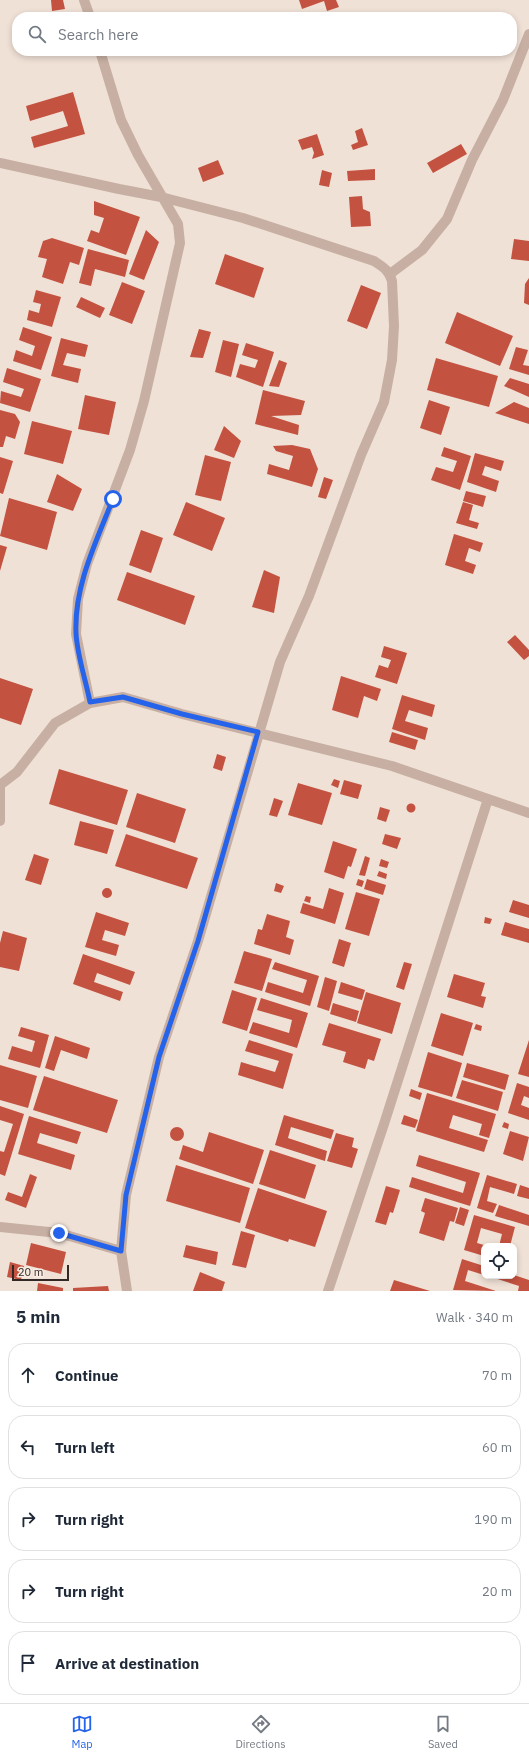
<!DOCTYPE html>
<meta charset="utf-8">
<style>
body{margin:0;font-family:"IBM Plex Sans",sans-serif;background:#f2f2f3;color:#1f2937}
.controls{position:absolute;right:12px;bottom:12px;display:grid;overflow:hidden;border-radius:8px;box-shadow:0 2px 6px #0003}
.controls button{width:36px;height:36px;display:grid;place-items:center;padding:0;border:0;border-bottom:1px solid #e0e1e3;background:#fff;color:#1f2937;font:20px sans-serif}
.scale{position:absolute;left:12px;bottom:10px;width:57px;box-sizing:border-box;padding-left:4px;border:2px solid #322825;border-top:0;font-size:11px;line-height:14px;white-space:nowrap;color:#322825;-webkit-text-stroke:3px #f8ece2;paint-order:stroke}
.stop{position:absolute;width:12px;height:12px;margin:-9px;border:3px solid #2563eb;border-radius:50%;background:#fff}
.stop.end{background:#2563eb;border-color:#fff;box-shadow:0 1px 4px #0008}
.list{margin:0;padding:0;list-style:none}
h2{display:flex;justify-content:space-between;align-items:center;height:52px;margin:0;padding:0 16px;font-size:17px}
h2 small{font-size:13px;font-weight:400;color:#747a83}
.list li{display:grid;grid-template-columns:26px 1fr auto;gap:12px;align-items:center;box-sizing:border-box;height:64px;margin:0 8px 8px;padding:0 8px;border:1px solid #e0e1e3;border-radius:16px}
.list b{display:block;font-size:15px;white-space:nowrap}
.list em{font-size:13px;font-style:normal;color:#747a83}
.icon{flex:none;width:22px;height:22px;fill:none;stroke:currentColor;stroke-width:2;stroke-linecap:round;stroke-linejoin:round}
.map{position:relative;flex:none;width:529px;height:1291px;overflow:hidden}
.search{position:absolute;background:#fff;box-shadow:0 2px 6px #0003;left:12px;right:12px;top:12px;height:44px;display:flex;align-items:center;gap:10px;box-sizing:border-box;padding:0 14px;border-radius:16px;color:#747a83;font-size:15px}
.sheet{height:412px;background:#fff}
nav{display:flex;justify-content:space-around;align-items:center;box-sizing:border-box;height:56px;border-top:1px solid #e0e1e3;background:#fff;font-size:11px;color:#747a83}
nav a{display:grid;justify-items:center;gap:2px}
nav .on{color:#2563eb}
.map>svg:first-child{display:block}
.building{fill:#c45240}
.lines{fill:none;stroke-linecap:round;stroke-linejoin:round}
.street{stroke:#c7afa3;stroke-width:10}
.route{stroke:#2563eb;stroke-width:5}
</style>
<div class="map">
<svg width="529" height="1291" viewBox="0 0 529 1291">
<rect width="100%" height="100%" fill="#f0e1d6"/>
<path class="building" d="M51 0H63L65 9 52 11Z
M299 0H336L339 7 327 11 324 1 302 9Z
M73 92 85 134 34 148 31 137 68 126 63 111 30 121 26 106Z
M362 128 368 145 353 150 351 145 358 142 355 131Z
M317 134 324 155 312 159 314 153 312 147 302 150 298 140Z
M461 144 467 154 433 173 427 163Z
M218 160 224 174 203 182 198 168Z
M375 169V180L348 181 347 171Z
M322 170 332 173 329 187 319 185Z
M362 196 363 209 370 212 371 226 351 227 349 197Z
M94 201 140 217 126 255 87 241 91 230 99 233 104 218 94 215Z
M146 230 159 242 144 280 129 274Z
M52 238 84 248 79 265 70 262 63 284 42 277 47 259 38 257 43 241Z
M514 239 529 241V261L511 259Z
M88 249 129 260 125 277 95 269 91 286 79 283Z
M225 254 264 268 254 298 215 284Z
M529 278V305L524 303 525 284Z
M122 282 145 291 132 324 109 315Z
M361 285 381 293 367 329 347 321Z
M36 290 61 297 52 327 27 320 29 310 39 313 41 304 33 302Z
M81 297 105 308 100 318 76 307Z
M457 312 513 336 500 366 445 343Z
M23 327 52 337 41 370 13 361 16 350 32 356 35 346 19 340Z
M199 329 211 332 203 358 190 357Z
M61 338 88 345 85 357 67 353 63 365 81 369 78 383 51 376Z
M223 340 239 344 231 377 215 372Z
M246 343 274 352 263 387 236 377 240 364 255 368 258 360 242 355Z
M516 347 528 350 523 365 529 366V375L509 369Z
M436 358 498 376 489 407 427 390Z
M279 360 287 363 279 387 269 386Z
M7 368 41 379 30 412 0 403 1 391 21 397 24 389 3 382Z
M510 378 529 384V397L504 386Z
M263 390 305 401 301 415 271 416 299 425 298 435 255 424Z
M85 395 116 402 109 435 78 429Z
M429 400 450 407 441 435 420 428Z
M514 402 529 408V424L495 413Z
M0 410 15 414 20 422 15 439 6 436 3 447H0Z
M32 421 72 431 63 464 24 454Z
M224 426 241 441 234 458 214 450Z
M292 445 310 449 318 469 312 487 267 474 269 464 289 470 293 456 276 451 273 446Z
M444 447 471 456 460 490 431 480 436 467 453 472 457 461 441 456Z
M475 453 504 461 501 471 485 466 482 475 499 481 496 492 467 482Z
M205 455 231 462 221 501 195 495Z
M0 457 13 461 3 494 0 493Z
M57 474 82 489 73 511 47 502Z
M324 477 333 480 326 499 318 497Z
M466 491 486 496 483 507 463 501Z
M9 498 57 512 47 550 0 536Z
M186 502 225 518 212 551 173 535Z
M463 502 473 505 469 520 479 523 477 529 456 523Z
M141 530 163 538 151 573 129 565Z
M454 534 483 543 480 552 469 548 465 561 476 565 473 574 445 565Z
M0 545 7 547 0 571Z
M264 570 280 577 274 613 252 607Z
M127 572 195 596 185 625 117 600Z
M515 635 529 650V656L524 660 507 642Z
M384 646 407 653 397 684 375 677 379 665 388 668 391 660 381 657Z
M341 676 381 689 377 701 364 696 358 718 332 710Z
M0 678 33 689 21 725 0 718Z
M402 695 435 705 432 717 409 710 405 721 428 728 425 740 392 729Z
M392 732 418 740 415 750 389 742Z
M217 754 226 757 222 771 213 768Z
M59 769 128 790 117 825 49 804Z
M334 779 340 781 338 788 331 785Z
M344 780 362 785 358 799 340 794Z
M298 783 332 793 322 825 288 815Z
M137 793 186 809 175 843 126 827Z
M274 798 283 801 277 817 269 815Z
M406.5 808a4.5 4.5 0 1 1 9 0a4.5 4.5 0 1 1-9 0Z
M380 807 390 810 386 822 377 819Z
M80 821 114 830 107 854 74 845Z
M126 834 198 858 187 889 115 866Z
M385 834 401 838 397 849 382 844Z
M333 841 357 849 351 867 348 866 344 879 324 872Z
M34 854 49 859 41 885 25 880Z
M365 856 370 858 365 876 359 875Z
M381 859 389 862 387 868 379 866Z
M379 871 387 874 386 879 377 876Z
M358 879 364 881 362 887 356 885Z
M367 879 386 885 383 895 364 889Z
M276 883 284 886 281 893 274 891Z
M102 893a5 5 0 1 1 10 0a5 5 0 1 1-10 0Z
M329 888 344 893 335 924 300 913 303 903 323 909Z
M356 892 380 899 369 936 345 929Z
M306 896 311 897 310 903 304 901Z
M513 900 529 905V918L509 912Z
M96 912 129 923 125 936 105 930 102 940 119 945 116 956 85 947Z
M267 914 290 921 286 937 294 940 290 955 254 944 258 929 262 930Z
M485 917 492 919 490 924 484 923Z
M505 922 529 929V943L501 935Z
M3 931 27 938 19 971 0 967V943Z
M339 939 351 943 344 967 332 963Z
M244 951 272 959 262 991 234 983Z
M83 954 135 972 130 985 97 973 94 982 123 992 120 1001 73 984Z
M275 962 319 976 310 1006 265 992 268 982 303 993 307 980 272 969Z
M404 962 412 964 404 990 396 987Z
M454 974 485 983 481 996 486 997 483 1008 447 997Z
M325 977 337 981 329 1011 317 1007Z
M341 982 365 990 362 1000 338 993Z
M232 990 257 998 247 1031 222 1023Z
M366 992 401 1003 392 1034 357 1023Z
M261 998 308 1013 297 1048 249 1033 253 1022 289 1033 292 1020 257 1010Z
M333 1003 359 1011 356 1022 330 1014Z
M441 1013 473 1023 463 1056 431 1046Z
M329 1023 381 1039 374 1061 368 1059 365 1069 343 1062 346 1052 322 1045Z
M476 1024 482 1026 481 1031 474 1029Z
M21 1027 49 1035 40 1068 8 1059 12 1046 32 1052 35 1041 18 1036Z
M55 1036 90 1048 87 1059 61 1050 54 1071 45 1068Z
M249 1040 293 1054 283 1089 238 1075 241 1062 275 1072 279 1061 245 1051Z
M529 1040V1077L518 1074Z
M428 1052 462 1063 452 1097 418 1087Z
M467 1063 509 1075 505 1090 463 1077Z
M0 1065 37 1076 28 1108 0 1100Z
M44 1076 118 1100 107 1133 33 1110Z
M462 1080 503 1092 498 1111 456 1098Z
M517 1083 529 1087V1098L524 1096 521 1105 529 1108V1120L508 1113Z
M411 1089 422 1093 420 1100 409 1096Z
M427 1093 496 1114 489 1138 479 1135 482 1124 453 1115 449 1128 488 1140 484 1152 416 1131Z
M0 1106 24 1114 5 1176 0 1174V1151L4 1152 13 1124 0 1120Z
M284 1115 334 1130 331 1139 291 1127 288 1138 327 1151 325 1161 275 1145Z
M404 1115 418 1120 415 1128 401 1124Z
M29 1116 81 1132 77 1144 40 1133 37 1143 75 1155 71 1170 18 1154Z
M504 1122 509 1124 508 1129 502 1127Z
M170 1134a7 7 0 1 1 14 0a7 7 0 1 1-14 0Z
M510 1131 529 1137 523 1161 503 1154Z
M209 1132 264 1150 253 1184 179 1159 183 1145 203 1152Z
M336 1133 354 1138 352 1147 358 1149 352 1168 327 1161Z
M270 1150 316 1165 305 1199 259 1184Z
M419 1155 480 1173 470 1206 409 1187 412 1177 463 1193 466 1182 416 1166Z
M176 1165 250 1188 240 1223 166 1201Z
M30 1174 37 1177 26 1208 5 1200 8 1192 22 1197Z
M487 1175 517 1184 514 1194 490 1187 487 1201 497 1204 493 1213 477 1208Z
M520 1185 529 1188V1199L517 1196Z
M386 1186 400 1190 393 1213 390 1212 386 1225 375 1222Z
M258 1188 327 1211 315 1247 289 1239 288 1242 245 1228Z
M425 1198 458 1208 454 1222 450 1221 444 1241 419 1233 425 1213 421 1211Z
M499 1205 529 1215V1226L495 1216Z
M460 1207 469 1210 464 1226 455 1223Z
M474 1215 515 1227 510 1246H499L502 1234 481 1228 477 1243 484 1245V1256L464 1250Z
M241 1231 255 1235 246 1268 232 1265Z
M31 1243 66 1252 61 1274 26 1265Z
M186 1245 218 1252 216 1265 183 1257Z
M462 1259 484 1266V1275L468 1270 465 1281 496 1291 453 1290Z
M10 1262 24 1266 21 1280 7 1277Z
M200 1272 225 1282 222 1291H193Z
M514 1275 529 1280V1291H518L519 1286 488 1276Z
M394 1280 430 1291H390Z
M38 1283 63 1288V1291H37Z
M108 1286 109 1291H73V1288Z"/>
<g class="lines">
<path class="street" d="M84 0 90 17
M0 163 119 189 161 197 243 218 374 261C383 267 389 270 392 281L394 326 392 360 384 402 361 455 309 596 280 662 198 941 159 1057 126 1195 121 1251 127 1291
M390 274 422 250 447 219 472 160 503 100 529 34
M90 703 76 634 78 599 87 564 130 450 144 401 180 243 178 224 138 155 121 120 100 51
M0 785 17 772 55 723 90 703 123 697 182 714 392 766 529 813
M0 821V784
M0 1227 59 1233 121 1251
M328 1291 384 1124 488 799"/>
</g>
<g class="lines">
<path class="route" d="M59 1233 121 1251 126 1195 159 1057 198 941 258 732 182 714 123 697 90 702C86 681 77 655 76 633 74 586 96 542 113 499"/>
</g>
</svg>
<div class="controls">
<button><svg class="icon" aria-label="locate" viewBox="0 0 24 24"><circle cx="12" cy="12" r="6"/><path d="M12 2v4M12 18v4M2 12h4M18 12h4"/></svg></button>
</div>
<div class="scale">20 m</div>
<div class="stop" style="left:113px;top:499px"></div>
<div class="stop end" style="left:59px;top:1233px"></div>
<div class="search"><svg class="icon" aria-label="search" viewBox="0 0 24 24"><circle cx="10" cy="10" r="6"/><path d="M15 15l6 6"/></svg>Search here</div>
</div>
<section class="sheet">
<h2>5 min<small>Walk · 340 m</small></h2>
<ul class="list">
<li><svg class="icon" aria-label="ahead" viewBox="0 0 24 24"><path d="M12 20V5M6 11l6-6 6 6"/></svg><div><b>Continue</b></div><em>70 m</em></li>
<li><svg class="icon" aria-label="left" viewBox="0 0 24 24"><path d="M17 20v-9H6M10 6l-5 5 5 5"/></svg><div><b>Turn left</b></div><em>60 m</em></li>
<li><svg class="icon" aria-label="right" viewBox="0 0 24 24"><path d="M7 20v-9h11M14 6l5 5-5 5"/></svg><div><b>Turn right</b></div><em>190 m</em></li>
<li><svg class="icon" aria-label="right" viewBox="0 0 24 24"><path d="M7 20v-9h11M14 6l5 5-5 5"/></svg><div><b>Turn right</b></div><em>20 m</em></li>
<li><svg class="icon" aria-label="arrive" viewBox="0 0 24 24"><path d="M6 21V4h12l-3 4 3 4H6"/></svg><div><b>Arrive at destination</b></div></li>
</ul>
</section>
<nav>
<a class="on"><svg class="icon" aria-label="map" viewBox="0 0 24 24"><path d="M3 6l6-2 6 2 6-2v14l-6 2-6-2-6 2zM9 4v14M15 6v14"/></svg>Map</a>
<a><svg class="icon" aria-label="directions" viewBox="0 0 24 24"><path d="M12 3l9 9-9 9-9-9zM9 14v-3h6M13 9l2 2-2 2"/></svg>Directions</a>
<a><svg class="icon" aria-label="saved" viewBox="0 0 24 24"><path d="M7 4h10v16l-5-4-5 4z"/></svg>Saved</a>
</nav>
